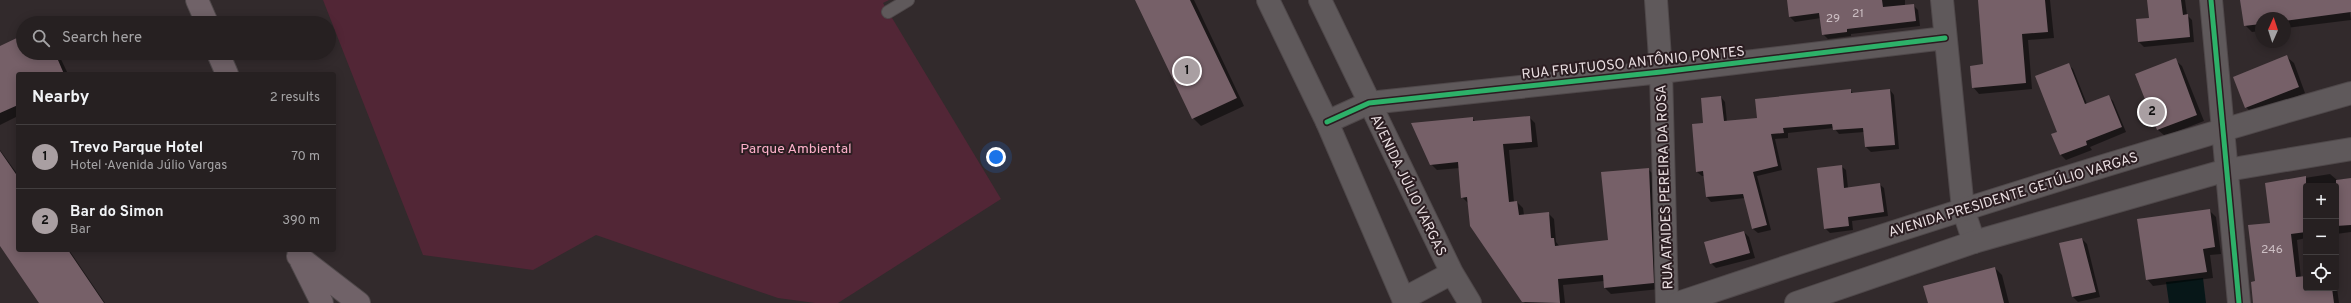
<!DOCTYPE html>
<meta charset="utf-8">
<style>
body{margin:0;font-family:Overpass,sans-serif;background:#2e282a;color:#f1f3f6}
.controls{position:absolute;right:12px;bottom:12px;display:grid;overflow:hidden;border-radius:4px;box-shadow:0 2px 10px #0003}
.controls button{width:36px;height:36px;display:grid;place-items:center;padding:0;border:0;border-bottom:1px solid #423e3f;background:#262021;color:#f1f3f6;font:20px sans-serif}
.compass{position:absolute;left:2255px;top:12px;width:36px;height:36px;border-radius:50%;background:#262021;box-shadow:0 2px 10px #0003;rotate:3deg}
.you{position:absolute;left:996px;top:157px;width:14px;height:14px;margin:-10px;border:3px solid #fff;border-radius:50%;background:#1a73e8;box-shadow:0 0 0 6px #1a73e833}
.badge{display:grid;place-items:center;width:26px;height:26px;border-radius:50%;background:#a99fa2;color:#111;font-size:13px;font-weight:700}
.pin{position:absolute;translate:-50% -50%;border:2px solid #fff;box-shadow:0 1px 4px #0006}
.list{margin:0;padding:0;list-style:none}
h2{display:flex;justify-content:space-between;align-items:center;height:52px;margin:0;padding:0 16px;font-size:17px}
h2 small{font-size:13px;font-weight:400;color:#a4a3a5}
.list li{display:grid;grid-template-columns:26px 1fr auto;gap:12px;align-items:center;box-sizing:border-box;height:64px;padding:0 16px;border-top:1px solid #423e3f}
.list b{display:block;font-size:15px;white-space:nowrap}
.list p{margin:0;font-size:13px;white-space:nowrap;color:#a4a3a5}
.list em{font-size:13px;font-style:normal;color:#a4a3a5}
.icon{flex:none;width:22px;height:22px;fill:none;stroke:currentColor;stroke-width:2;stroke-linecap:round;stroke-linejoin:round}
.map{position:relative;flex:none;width:2351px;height:303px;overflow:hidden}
.search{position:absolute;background:#262021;box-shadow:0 2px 10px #0003;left:16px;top:16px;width:320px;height:44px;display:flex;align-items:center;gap:10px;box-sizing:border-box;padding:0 14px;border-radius:22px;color:#a4a3a5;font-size:15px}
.panel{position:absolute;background:#262021;box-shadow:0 2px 10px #0003;left:16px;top:72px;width:320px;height:180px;border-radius:4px}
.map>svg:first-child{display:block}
.green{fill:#522636}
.water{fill:#071718}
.shadow{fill:#0007}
.building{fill:#766068}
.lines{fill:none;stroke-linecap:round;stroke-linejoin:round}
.lane-casing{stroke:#4f484a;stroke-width:14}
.street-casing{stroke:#4f484a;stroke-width:24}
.secondary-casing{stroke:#4f484a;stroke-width:24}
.highway-casing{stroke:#4f484a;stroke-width:24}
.lane{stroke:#5f595b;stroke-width:12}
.street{stroke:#5f595b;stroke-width:22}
.secondary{stroke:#5f595b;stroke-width:22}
.highway{stroke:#706268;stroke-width:22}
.cycleway-casing{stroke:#2b1d21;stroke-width:8}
.cycleway{stroke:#2db169;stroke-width:5}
.labels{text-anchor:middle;stroke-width:4;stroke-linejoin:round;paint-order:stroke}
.number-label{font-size:12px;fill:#ccbec3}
.street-label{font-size:14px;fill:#e9dee1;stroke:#2b1d21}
.park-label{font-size:14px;fill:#fcb0c9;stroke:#2b1d21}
</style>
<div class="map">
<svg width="2351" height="303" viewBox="0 0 2351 303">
<rect width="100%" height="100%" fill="#322a2c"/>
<path class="green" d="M323 0H889L883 3 1001 199 838 303H815L778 298 596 235 533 270 423 255Z"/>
<path class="water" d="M2203 278 2206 303H2169L2166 282Z"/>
<path class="shadow" d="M1136 0H1194L1244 106 1201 126 1193 118Z
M1788 0H1905V6L1913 5 1918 10 1920 26 1851 34V36L1828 39 1823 34 1821 18 1795 22 1790 17Z
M1979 0H2050L2054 38 2028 40 2032 89 1979 94 1973 87 1985 65Z
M2148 0H2185L2187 15 2192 20 2194 42 2144 47 2139 42 2150 19Z
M2241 0H2348L2351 20 2285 28V18H2261V31L2252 32 2245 25Z
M23 37V53H58L68 74H18V116L0 125V47Z
M2287 57 2294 63 2305 93 2253 114 2246 107Z
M2175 60 2182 66 2204 121 2165 136 2158 130Z
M2068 64 2073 69 2087 104 2108 96 2113 101 2126 132 2090 147 2092 150 2066 160 2061 155 2053 134 2059 132Z
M1850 90 1854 94 1890 90 1894 95 1899 149 1871 152 1866 147 1864 132 1839 134 1834 128 1788 133V138L1775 139 1782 170 1757 176 1771 230 1758 233 1753 229 1745 198 1711 202 1707 197 1705 176H1702L1697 172 1704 124 1721 97 1725 102 1727 122 1758 119Z
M1529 117 1535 123 1538 147 1509 150 1514 202H1517L1523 208 1524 215 1548 213 1554 219 1556 242 1560 247 1609 241 1648 169 1654 175 1660 289 1611 294 1605 288 1604 281 1563 285 1565 303H1525L1523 301 1468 203 1462 197 1460 168 1437 170 1431 164 1472 118 1476 122Z
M0 150 18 175V250H69L105 303H40L0 244Z
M1841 166 1846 170 1848 188 1879 184 1884 188 1888 216 1852 221 1853 230 1830 233 1825 228Z
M2330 174 2337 180 2351 179V232L2336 234V186H2306V238L2297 240 2301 278 2306 277V288H2336V280L2339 303H2254L2256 282 2271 224 2266 184Z
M2209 210 2216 217 2221 254 2210 255 2213 278 2153 286 2147 279Z
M1744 232 1749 237 1755 258 1716 268 1711 263Z
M2082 239 2087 244 2100 297 2078 302 2073 297 2060 244Z
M1995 268 2002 275 2009 303H1929Z"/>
<path class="building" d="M1135 0H1190L1237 98 1192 119Z
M1787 0H1882L1883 7 1914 4 1916 21 1847 29V32L1822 35 1819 13 1789 17Z
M1978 0H2045L2048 32 2022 34 2026 83 1972 88 1970 66 1983 64Z
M2147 0H2181L2183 15 2188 14 2190 37 2138 42 2136 19 2149 18Z
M2240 0H2351V12L2285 21V18H2261V24L2244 26Z
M23 35V53H55L64 74H18V105L0 113V46Z
M2287 55 2299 87 2245 108 2233 77Z
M2176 58 2197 115 2157 130 2135 74Z
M2069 63 2085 104 2109 95 2122 127 2086 141 2087 145 2060 155 2051 134 2057 132 2035 76Z
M1851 89V93L1890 89 1895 145 1865 147 1863 128 1833 130 1832 124 1783 128 1784 133 1771 134 1778 166 1753 172 1767 225 1752 229 1743 194 1706 197 1703 171 1696 172 1692 124 1703 123 1701 98 1721 96 1724 121 1757 118 1755 99Z
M1530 116 1532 142 1503 144 1509 202 1517 201 1519 215 1549 212 1551 238H1554L1555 246 1608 240 1601 172 1649 168 1654 283 1604 288 1603 275 1558 279 1560 303 1522 302 1470 226 1467 197 1461 198 1458 162 1430 165 1411 123 1473 117V121Z
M0 151 18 177V250H68L104 303H39L0 246Z
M1842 165 1844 188 1880 183 1884 212 1848 217 1849 226 1824 229 1817 168Z
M2306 176V232L2291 234 2296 277 2306 276V288H2332L2334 303H2253L2251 282 2255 281 2248 225 2270 223 2265 183Z
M2351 178V225L2336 226V180Z
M2210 209 2215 247 2203 249 2207 272 2146 280 2137 219Z
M1744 231 1750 253 1710 264 1704 242Z
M2082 238 2096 292 2072 297 2059 243Z
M1995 267 2004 303H1928L1923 286Z"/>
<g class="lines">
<defs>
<path id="lane" d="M888 12 908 0"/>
<path id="street" d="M1656 0 1661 72 1667 303
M1942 0 1963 209 1974 242
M2211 0 2239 303
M1327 122 1369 103 1661 72 1945 38"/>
<path id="secondary" d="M1268 0 1327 122 1405 303
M1320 0 1452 273 1470 303
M1403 299 1452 273
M1678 303C1901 228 2125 157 2351 93
M1796 303 1974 242 2227 170 2351 149"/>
<path id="highway" d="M197 0 207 23
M218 53 227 74
M298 256 359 303
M301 261 322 303"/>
</defs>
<use href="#lane" class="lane-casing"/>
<use href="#street" class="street-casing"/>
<use href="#secondary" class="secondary-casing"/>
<use href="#highway" class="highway-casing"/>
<use href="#lane" class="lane"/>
<use href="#street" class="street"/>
<use href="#secondary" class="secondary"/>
<use href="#highway" class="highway"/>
<defs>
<path id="cycleway" d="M2211 0 2239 303
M1327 122 1369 103 1661 72 1945 38"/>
</defs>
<use href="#cycleway" class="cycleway-casing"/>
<use href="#cycleway" class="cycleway"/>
</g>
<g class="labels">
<g class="number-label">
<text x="1858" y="17">21</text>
<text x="1833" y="22">29</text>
<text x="2272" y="253">246</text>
</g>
<g class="street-label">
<text transform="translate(1633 62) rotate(-6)" y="5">RUA FRUTUOSO ANTÔNIO PONTES</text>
<text transform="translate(1409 185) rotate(64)" y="5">AVENIDA JÚLIO VARGAS</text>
<text transform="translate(1664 187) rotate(-92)" y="5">RUA ATAIDES PEREIRA DA ROSA</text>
<text transform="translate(2013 194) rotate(-17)" y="5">AVENIDA PRESIDENTE GETÚLIO VARGAS</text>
</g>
<g class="park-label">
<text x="796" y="153">Parque Ambiental</text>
</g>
</g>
</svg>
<div class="controls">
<button>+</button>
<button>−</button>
<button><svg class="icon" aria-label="locate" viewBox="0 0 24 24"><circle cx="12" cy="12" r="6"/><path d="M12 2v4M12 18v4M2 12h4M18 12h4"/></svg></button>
</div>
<svg class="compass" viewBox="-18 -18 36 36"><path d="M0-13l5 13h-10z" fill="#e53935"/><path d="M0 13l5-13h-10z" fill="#a4a3a5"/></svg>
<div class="you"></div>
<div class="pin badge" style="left:1187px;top:71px">1</div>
<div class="pin badge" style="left:2152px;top:112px">2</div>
<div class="search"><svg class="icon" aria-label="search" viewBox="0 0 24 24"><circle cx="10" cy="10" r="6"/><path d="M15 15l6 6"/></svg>Search here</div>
<section class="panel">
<h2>Nearby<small>2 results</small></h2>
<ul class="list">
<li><span class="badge">1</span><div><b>Trevo Parque Hotel</b><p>Hotel · Avenida Júlio Vargas</p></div><em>70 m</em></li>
<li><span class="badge">2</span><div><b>Bar do Simon</b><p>Bar</p></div><em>390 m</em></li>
</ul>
</section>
</div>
